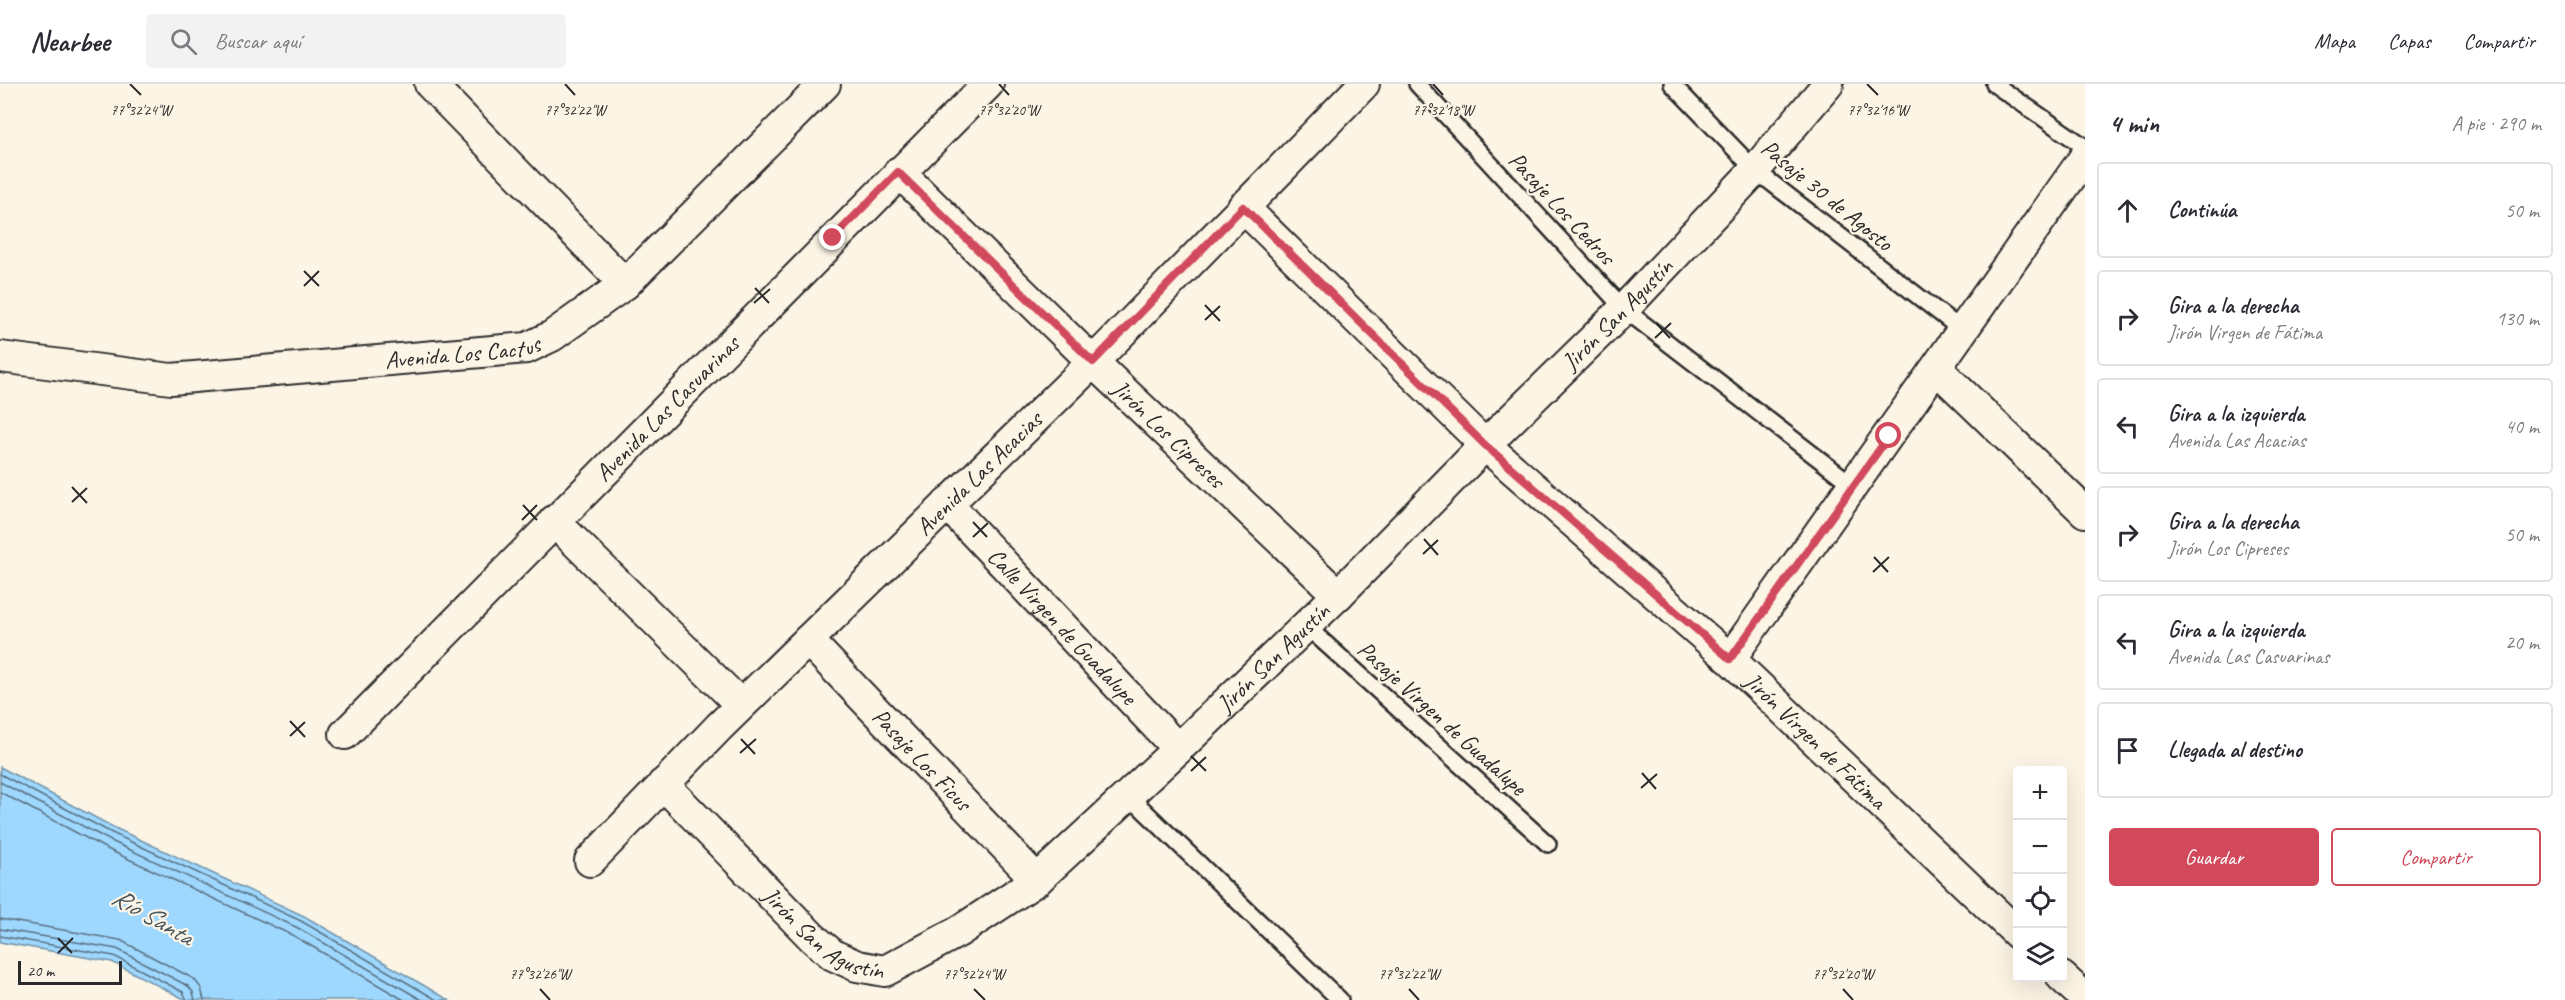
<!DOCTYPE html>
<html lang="es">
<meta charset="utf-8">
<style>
body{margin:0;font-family:Caveat,sans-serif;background:#f2f2f3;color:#2b2b33}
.controls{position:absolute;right:18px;bottom:18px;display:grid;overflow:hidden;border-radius:6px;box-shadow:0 6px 24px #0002}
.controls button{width:54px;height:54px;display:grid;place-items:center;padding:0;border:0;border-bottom:2px solid #e1e1e2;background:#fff;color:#2b2b33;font:30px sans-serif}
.scale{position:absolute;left:18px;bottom:15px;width:104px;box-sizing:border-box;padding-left:6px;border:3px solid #2b2b2b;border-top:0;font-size:16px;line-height:21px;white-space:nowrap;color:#2b2b2b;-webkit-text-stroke:4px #fcf5e5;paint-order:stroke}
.stop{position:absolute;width:18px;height:18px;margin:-14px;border:4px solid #d1495b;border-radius:50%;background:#fff}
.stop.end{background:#d1495b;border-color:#fff;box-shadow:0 2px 6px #0008}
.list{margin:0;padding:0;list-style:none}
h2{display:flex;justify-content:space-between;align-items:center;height:78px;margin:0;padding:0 24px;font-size:26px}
h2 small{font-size:20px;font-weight:400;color:#7c7c81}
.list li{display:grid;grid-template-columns:39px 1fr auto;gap:18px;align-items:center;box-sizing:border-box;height:96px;margin:0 12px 12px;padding:0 12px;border:2px solid #e1e1e2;border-radius:6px}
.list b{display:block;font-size:22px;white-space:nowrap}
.list p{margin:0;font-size:20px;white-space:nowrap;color:#7c7c81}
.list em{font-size:20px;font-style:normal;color:#7c7c81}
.actions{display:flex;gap:12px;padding:18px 24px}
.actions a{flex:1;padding:14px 0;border:2px solid #d1495b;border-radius:6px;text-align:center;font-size:21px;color:#d1495b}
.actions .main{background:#d1495b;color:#fff}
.icon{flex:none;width:33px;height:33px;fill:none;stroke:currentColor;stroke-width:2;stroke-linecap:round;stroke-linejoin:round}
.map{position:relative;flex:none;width:2085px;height:916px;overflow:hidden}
header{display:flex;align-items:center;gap:36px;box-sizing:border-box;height:84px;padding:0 30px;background:#fff;border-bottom:2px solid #e1e1e2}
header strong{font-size:28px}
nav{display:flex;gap:33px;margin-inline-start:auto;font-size:21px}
.search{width:420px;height:54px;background:#f2f2f3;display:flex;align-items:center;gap:15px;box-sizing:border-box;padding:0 21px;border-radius:6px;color:#7c7c81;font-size:22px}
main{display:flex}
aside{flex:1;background:#fff}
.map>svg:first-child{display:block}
.water{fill:#9fd8ff;stroke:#7193aa;stroke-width:1.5}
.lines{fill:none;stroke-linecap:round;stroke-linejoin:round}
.shore{stroke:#597080;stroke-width:1.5}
.lane-casing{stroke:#2b2b2b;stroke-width:20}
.street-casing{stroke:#2b2b2b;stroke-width:34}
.lane{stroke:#fcf5e5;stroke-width:15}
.street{stroke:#fcf5e5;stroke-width:30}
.route{stroke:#d1495b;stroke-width:8}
.ticks{fill:none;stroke:#2b2b2b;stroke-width:2}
.labels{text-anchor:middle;stroke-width:4.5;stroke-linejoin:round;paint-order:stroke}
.street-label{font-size:24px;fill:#2b2b2b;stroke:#fcf5e5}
.water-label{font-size:26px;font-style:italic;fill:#485660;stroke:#fcf5e5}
.ticks-label{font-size:15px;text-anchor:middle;fill:#2b2b2b;stroke:#fcf5e5;stroke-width:4.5;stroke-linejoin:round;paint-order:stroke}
</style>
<header>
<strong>Nearbee</strong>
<div class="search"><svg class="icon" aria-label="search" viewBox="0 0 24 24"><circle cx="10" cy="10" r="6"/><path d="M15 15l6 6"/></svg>Buscar aquí</div>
<nav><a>Mapa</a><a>Capas</a><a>Compartir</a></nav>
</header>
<main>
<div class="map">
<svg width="2085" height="916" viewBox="0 0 2085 916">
<rect width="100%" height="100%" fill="#fcf5e5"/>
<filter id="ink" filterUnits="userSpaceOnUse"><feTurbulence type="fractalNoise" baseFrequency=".0167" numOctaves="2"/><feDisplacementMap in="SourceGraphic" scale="12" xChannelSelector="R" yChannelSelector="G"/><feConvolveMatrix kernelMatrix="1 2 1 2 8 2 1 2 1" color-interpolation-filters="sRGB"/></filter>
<g filter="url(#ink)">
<path class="water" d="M0 683 115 744 304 832 449 916H186L112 878 0 858Z"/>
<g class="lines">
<path class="shore" d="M0 690 112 749 301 837 437 916
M0 698 109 756 298 844 422 916
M0 708 105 764 294 852 404 916
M0 835 120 856 194 895 201 904 204 916
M0 845 117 865 188 902 193 908 195 916
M0 852 114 872 183 908 187 916"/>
<defs>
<path id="lane" d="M1417 0 1624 225 1854 402
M1672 0 1755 86 1963 247
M1994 0 2085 63
M1306 542 1548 760
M1128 711 1340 916"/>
<g id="street">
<path d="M430 0 625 200"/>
<path id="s1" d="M899 88 1093 278 1338 511"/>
<path id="s2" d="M1243 123 1485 361 1730 575 2018 850"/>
<path id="s3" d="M0 273 171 295 527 264 552 252 625 200 825 0"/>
<path d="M1937 285 2085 428"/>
<path id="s4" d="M947 420 1178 665"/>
<path d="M554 437 741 621"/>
<path id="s5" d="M808 556 1037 796"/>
<path d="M1730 575 2085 73"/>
<path id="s6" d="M345 650 988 0"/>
<path id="s7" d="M663 700 813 854 833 871 857 882 885 887 958 848 1037 796 1178 665 1338 511 1485 361 1624 225 1755 86 1828 0"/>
<path id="s8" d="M590 777 719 643 1093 278 1364 0"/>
<path d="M2062 893 2085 914"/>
</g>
</defs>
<use href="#lane" class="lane-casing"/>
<use href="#street" class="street-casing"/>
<use href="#lane" class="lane"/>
<use href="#street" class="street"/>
</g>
</g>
<g class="lines" filter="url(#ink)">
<path class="route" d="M833 154 898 88 1093 278 1243 123 1485 361 1730 575 1889 352"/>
</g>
<path class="ticks" d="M130 0 141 11M565 0 575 11M999 0 1009 11M1433 0 1443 11M1867 0 1878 11M304 187 319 202M304 202 319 187M755 204 769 219M754 219 770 205M1205 221 1220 237M1205 236 1220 222M1656 239 1670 254M1655 254 1671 239M72 403 87 419M72 418 87 404M523 421 537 436M522 436 537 421M973 438 987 453M973 453 988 439M1424 455 1438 471M1423 470 1438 456M1874 473 1888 488M1873 488 1889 473M290 637 305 653M290 652 305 638M741 655 755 670M740 669 756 655M1191 672 1206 687M1191 687 1206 673M1642 689 1656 705M1641 704 1657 690M58 854 72 869M58 869 73 854M540 905 550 916M974 905 985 916M1409 905 1419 916M1843 905 1853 916"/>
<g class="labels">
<g class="street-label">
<text transform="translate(1827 111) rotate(39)" y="8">Pasaje 30 de Agosto</text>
<text transform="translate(1562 124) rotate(47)" y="8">Pasaje Los Cedros</text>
<text dy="8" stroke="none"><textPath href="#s7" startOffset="1284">Jirón San Agustín</textPath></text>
<text dy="8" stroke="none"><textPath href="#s3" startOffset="465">Avenida Los Cactus</textPath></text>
<text dy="8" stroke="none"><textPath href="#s6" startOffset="458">Avenida Las Casuarinas</textPath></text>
<text dy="8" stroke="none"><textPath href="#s1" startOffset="376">Jirón Los Cipreses</textPath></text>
<text dy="8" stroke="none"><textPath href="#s8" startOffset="549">Avenida Las Acacias</textPath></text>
<text dy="8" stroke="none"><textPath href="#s4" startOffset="168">Calle Virgen de Guadalupe</textPath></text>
<text dy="8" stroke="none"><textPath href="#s7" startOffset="798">Jirón San Agustín</textPath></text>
<text transform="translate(1442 634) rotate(42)" y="8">Pasaje Virgen de Guadalupe</text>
<text dy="8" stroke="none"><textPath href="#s2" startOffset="783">Jirón Virgen de Fátima</textPath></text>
<text dy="8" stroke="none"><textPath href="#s5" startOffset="165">Pasaje Los Ficus</textPath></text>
<text dy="8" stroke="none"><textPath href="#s7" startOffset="222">Jirón San Agustín</textPath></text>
</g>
<g class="water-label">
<text transform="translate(153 832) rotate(30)" y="9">Río Santa</text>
</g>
</g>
<g class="ticks-label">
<text x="141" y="31">77°32'24"W</text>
<text x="575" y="31">77°32'22"W</text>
<text x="1878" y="31">77°32'16"W</text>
<text x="1009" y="31">77°32'20"W</text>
<text x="1443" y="31">77°32'18"W</text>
<text x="540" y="895">77°32'26"W</text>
<text x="974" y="895">77°32'24"W</text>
<text x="1409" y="895">77°32'22"W</text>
<text x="1843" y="895">77°32'20"W</text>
</g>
</svg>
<div class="controls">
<button>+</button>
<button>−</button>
<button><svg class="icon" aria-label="locate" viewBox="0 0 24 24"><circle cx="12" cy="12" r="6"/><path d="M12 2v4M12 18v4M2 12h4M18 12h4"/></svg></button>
<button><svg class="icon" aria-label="layers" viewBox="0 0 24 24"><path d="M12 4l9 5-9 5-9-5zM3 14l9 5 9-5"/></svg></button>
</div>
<div class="scale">20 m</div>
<div class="stop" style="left:1889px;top:352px"></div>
<div class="stop end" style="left:833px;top:154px"></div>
</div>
<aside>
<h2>4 min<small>A pie · 290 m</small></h2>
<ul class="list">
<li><svg class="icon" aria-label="ahead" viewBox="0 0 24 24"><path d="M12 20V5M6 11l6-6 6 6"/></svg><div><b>Continúa</b></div><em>50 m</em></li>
<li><svg class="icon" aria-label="right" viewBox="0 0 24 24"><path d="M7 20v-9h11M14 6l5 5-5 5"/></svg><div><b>Gira a la derecha</b><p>Jirón Virgen de Fátima</p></div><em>130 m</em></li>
<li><svg class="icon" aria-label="left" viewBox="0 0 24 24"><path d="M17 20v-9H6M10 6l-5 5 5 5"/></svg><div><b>Gira a la izquierda</b><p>Avenida Las Acacias</p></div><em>40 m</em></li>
<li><svg class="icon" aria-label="right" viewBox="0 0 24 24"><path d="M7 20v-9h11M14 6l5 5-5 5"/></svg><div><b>Gira a la derecha</b><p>Jirón Los Cipreses</p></div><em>50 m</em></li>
<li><svg class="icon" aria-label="left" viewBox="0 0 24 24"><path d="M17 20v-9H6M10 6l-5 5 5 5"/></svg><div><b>Gira a la izquierda</b><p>Avenida Las Casuarinas</p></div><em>20 m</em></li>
<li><svg class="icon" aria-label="arrive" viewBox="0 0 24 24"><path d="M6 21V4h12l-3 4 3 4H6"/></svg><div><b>Llegada al destino</b></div></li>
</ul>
<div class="actions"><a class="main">Guardar</a><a>Compartir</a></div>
</aside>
</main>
